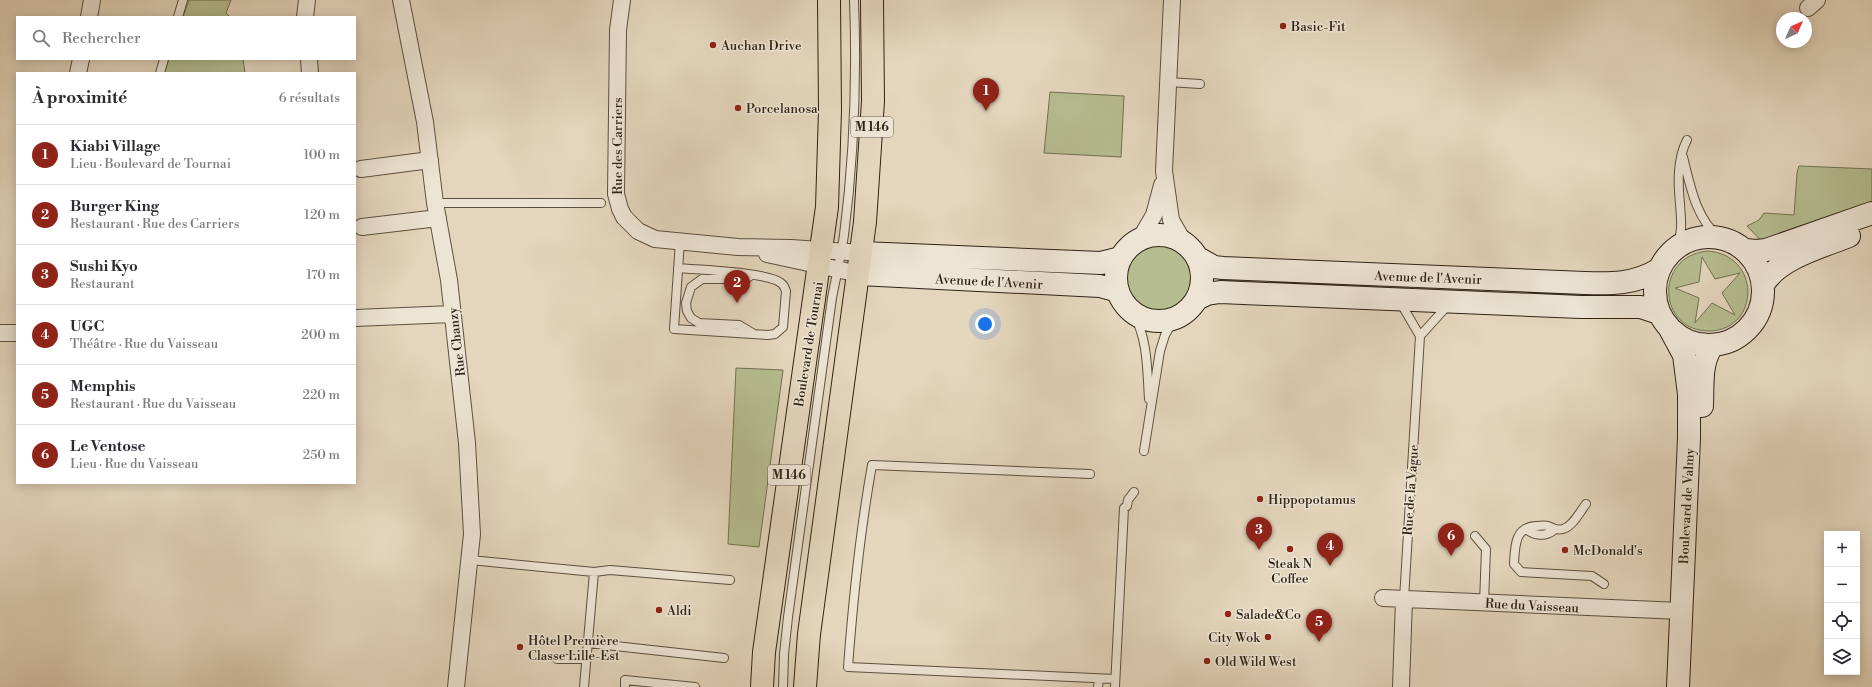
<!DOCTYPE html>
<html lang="fr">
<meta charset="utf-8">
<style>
body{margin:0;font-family:"Libre Bodoni",serif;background:#f2f2f3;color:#2b2b33}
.controls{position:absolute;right:12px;bottom:12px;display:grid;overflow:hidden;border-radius:0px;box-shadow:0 2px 10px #0003}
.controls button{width:36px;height:36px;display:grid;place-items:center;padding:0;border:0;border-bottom:1px solid #e1e1e2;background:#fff;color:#2b2b33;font:20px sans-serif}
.compass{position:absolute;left:1776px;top:12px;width:36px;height:36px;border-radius:50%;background:#fff;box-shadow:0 2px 10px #0003;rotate:45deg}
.you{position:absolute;left:985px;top:324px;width:14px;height:14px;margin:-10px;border:3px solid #fff;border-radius:50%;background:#1a73e8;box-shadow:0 0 0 6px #1a73e833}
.badge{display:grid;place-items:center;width:26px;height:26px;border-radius:50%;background:#8f2418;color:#fff;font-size:13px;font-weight:700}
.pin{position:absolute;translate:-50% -33px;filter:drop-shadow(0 1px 2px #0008)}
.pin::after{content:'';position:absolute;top:21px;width:14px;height:12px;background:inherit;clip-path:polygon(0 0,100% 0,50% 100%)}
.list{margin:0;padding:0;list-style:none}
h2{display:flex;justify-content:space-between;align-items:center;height:52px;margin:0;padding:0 16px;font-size:17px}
h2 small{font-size:13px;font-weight:400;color:#7c7c81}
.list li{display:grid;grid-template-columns:26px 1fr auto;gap:12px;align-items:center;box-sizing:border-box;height:60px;padding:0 16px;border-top:1px solid #e1e1e2}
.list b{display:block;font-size:15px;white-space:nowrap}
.list p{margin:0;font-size:13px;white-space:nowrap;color:#7c7c81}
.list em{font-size:13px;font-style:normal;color:#7c7c81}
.icon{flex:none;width:22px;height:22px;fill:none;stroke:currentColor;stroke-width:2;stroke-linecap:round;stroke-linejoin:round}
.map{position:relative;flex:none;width:1872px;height:687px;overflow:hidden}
.search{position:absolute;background:#fff;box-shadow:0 2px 10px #0003;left:16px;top:16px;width:340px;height:44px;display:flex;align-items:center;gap:10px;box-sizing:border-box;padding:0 14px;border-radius:0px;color:#7c7c81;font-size:15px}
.panel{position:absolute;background:#fff;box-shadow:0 2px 10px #0003;left:16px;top:72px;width:340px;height:412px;border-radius:0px}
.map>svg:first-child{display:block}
.green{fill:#b5bd90;stroke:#727052;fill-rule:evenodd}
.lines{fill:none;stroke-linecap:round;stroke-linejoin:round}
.lane-casing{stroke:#5c503f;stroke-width:10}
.street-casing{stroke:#5c503f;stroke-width:18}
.secondary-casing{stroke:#2f2315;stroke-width:24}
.primary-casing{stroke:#2f2315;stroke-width:24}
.lane{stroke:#ede4d4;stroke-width:8}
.street{stroke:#ede4d4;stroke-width:16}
.secondary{stroke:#ede4d4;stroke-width:22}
.primary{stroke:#e4d6bd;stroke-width:22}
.poi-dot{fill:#8f2418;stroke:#ede4d4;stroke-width:1.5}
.labels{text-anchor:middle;stroke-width:3;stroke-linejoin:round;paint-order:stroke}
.shield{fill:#ede4d4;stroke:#685d4e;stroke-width:1}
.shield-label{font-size:12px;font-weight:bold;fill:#2f2315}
.poi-label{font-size:13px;fill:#2f2315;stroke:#ede4d4;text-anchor:start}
.street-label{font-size:13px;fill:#2f2315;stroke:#ede4d4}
</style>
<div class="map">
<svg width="1872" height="687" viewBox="0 0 1872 687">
<rect width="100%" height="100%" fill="#e4d6bd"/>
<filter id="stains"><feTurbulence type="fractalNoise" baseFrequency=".005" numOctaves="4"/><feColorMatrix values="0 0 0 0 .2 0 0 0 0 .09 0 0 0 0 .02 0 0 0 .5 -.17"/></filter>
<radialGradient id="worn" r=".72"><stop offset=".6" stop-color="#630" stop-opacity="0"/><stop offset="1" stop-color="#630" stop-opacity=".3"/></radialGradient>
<path class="green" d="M189 0H231L226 13 230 17H183Z
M169 59H243L245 73H164Z
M1050 92 1124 96 1121 157 1044 153Z
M1799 166 1872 169V208L1766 246 1747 226 1759 220 1764 213 1794 215 1797 173Z
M1125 277a35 35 0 1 1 70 0a35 35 0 1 1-70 0Z
M1707 251C1761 254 1761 329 1710 331 1658 332 1653 257 1707 251ZM1702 257 1715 279 1740 273 1722 293 1735 315 1712 303 1695 323 1699 298 1675 288 1699 282Z
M736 368 783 370 759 547 728 544Z"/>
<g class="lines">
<defs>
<path id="lane" d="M178 17 183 0
M160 73 164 59
M1168 82 1200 84
M1683 157C1690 185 1696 219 1719 237
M435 203H601
M1677 246C1683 232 1681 219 1680 204 1678 183 1677 159 1687 140
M678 268C697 270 769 272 781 283 784 285 785 288 786 291L783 327 775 334 768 335 674 329 680 241
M749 277 734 279H702L691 287 686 303 687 311 691 318 699 323 739 325 754 334
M1400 302 1420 336 1404 599
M1133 313C1148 339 1147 369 1149 399
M1420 336 1449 304
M1144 451 1160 351 1165 335 1175 318
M1090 474 872 465C860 532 853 600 848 667L1115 679
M1586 504C1579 513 1573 526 1563 529 1556 531 1554 528 1548 526 1545 525 1539 526 1536 526 1514 527 1515 548 1514 564L1521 572 1592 576 1604 584
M1526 529C1534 536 1546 537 1554 530
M1475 536 1486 549 1484 603
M470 560 594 572 610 570 730 580
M588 643 724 658
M557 659H586
M584 687 594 572
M625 687V680L695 687
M783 687 784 654 788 617 832 298C836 277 841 256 844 235 854 157 857 79 854 0
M1098 687 1099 679
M1115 687 1124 508 1127 506 1128 500 1134 492"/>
<path id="street" d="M401 0 425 122 435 203 449 280 467 443 472 534 456 687
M622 0 618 30 616 194 620 209 624 217 638 231 655 239 738 247 791 248 862 253
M1172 0 1164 171 1171 220 1183 241
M1808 8 1817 0
M89 17 92 0
M305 17 307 0
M309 59 310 73
M78 73 81 59
M361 169 430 160
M362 227 438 218
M1140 239 1154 215 1162 185
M767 254 859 274
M355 318 453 314
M0 333H17
M1383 598 1681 611
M1401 687 1404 599"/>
<path id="secondary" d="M1116 278a43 43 0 1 1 86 0a43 43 0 1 1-86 0Z
M1655 291a54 54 0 1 1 108 0a54 54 0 1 1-108 0Z
M1745 250 1757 251 1766 250 1872 213
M862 253 1101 263 1121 258
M1198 258 1214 267 1223 268 1585 283C1611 284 1635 284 1658 270
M859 274 1100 286 1118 291
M1763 285C1778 258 1822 247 1849 236
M1197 299 1207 294 1220 292 1581 307H1641L1659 313
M1670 329 1684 355 1689 394V438L1678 687
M1702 406C1703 385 1700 362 1713 345"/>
<path id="primary" d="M762 687 764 652 827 207 830 110 829 0
M805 687 809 634 865 222 873 101 872 0"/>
</defs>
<use href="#lane" class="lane-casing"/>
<use href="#street" class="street-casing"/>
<use href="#secondary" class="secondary-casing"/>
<use href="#primary" class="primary-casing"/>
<use href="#lane" class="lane"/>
<use href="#street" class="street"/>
<use href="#secondary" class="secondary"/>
<use href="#primary" class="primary"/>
</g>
<g class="poi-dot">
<circle cx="1283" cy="26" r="4"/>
<circle cx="713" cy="45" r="4"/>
<circle cx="738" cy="108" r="4"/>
<circle cx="1260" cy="499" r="4"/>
<circle cx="1290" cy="549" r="4"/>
<circle cx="1565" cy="550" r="4"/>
<circle cx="659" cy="610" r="4"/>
<circle cx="1228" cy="614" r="4"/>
<circle cx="1268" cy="637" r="4"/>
<circle cx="520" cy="647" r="4"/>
<circle cx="1207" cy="661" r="4"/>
</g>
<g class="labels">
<g class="shield">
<rect x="851" y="117" width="42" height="20" rx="3"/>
<rect x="768" y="465" width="42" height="20" rx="3"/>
</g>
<g class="shield-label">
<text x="872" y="131">M 146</text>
<text x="789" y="479">M 146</text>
</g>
<g class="poi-label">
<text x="1291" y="31">Basic-Fit</text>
<text x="721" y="50">Auchan Drive</text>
<text x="746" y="113">Porcelanosa</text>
<text x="1268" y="504">Hippopotamus</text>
<text x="1573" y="555">McDonald's</text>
<text x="1290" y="568" text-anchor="middle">Steak N<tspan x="1290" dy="15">Coffee</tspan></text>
<text x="667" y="615">Aldi</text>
<text x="1236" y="619">Salade&amp;Co</text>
<text x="1260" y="642" text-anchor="end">City Wok</text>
<text x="528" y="645">Hôtel Première<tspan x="528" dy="15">Classe Lille-Est</tspan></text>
<text x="1215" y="666">Old Wild West</text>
</g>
<g class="street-label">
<text transform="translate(617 146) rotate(-90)" y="5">Rue des Carriers</text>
<text transform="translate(1428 277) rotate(2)" y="5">Avenue de l'Avenir</text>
<text transform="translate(989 281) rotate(3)" y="5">Avenue de l'Avenir</text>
<text transform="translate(456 342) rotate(-97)" y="5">Rue Chanzy</text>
<text transform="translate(808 344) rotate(-81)" y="5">Boulevard de Tournai</text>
<text transform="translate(1410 490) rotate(-86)" y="5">Rue de la Vague</text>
<text transform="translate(1686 506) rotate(-87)" y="5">Boulevard de Valmy</text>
<text transform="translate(1532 605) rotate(3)" y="5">Rue du Vaisseau</text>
</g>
</g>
<rect width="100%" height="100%" filter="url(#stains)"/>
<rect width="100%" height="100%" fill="url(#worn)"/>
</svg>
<div class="controls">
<button>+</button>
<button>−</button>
<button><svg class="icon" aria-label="locate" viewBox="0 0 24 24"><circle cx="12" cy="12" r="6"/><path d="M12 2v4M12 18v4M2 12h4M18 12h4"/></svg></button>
<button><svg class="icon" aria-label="layers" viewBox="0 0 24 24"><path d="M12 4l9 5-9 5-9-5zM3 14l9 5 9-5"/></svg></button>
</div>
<svg class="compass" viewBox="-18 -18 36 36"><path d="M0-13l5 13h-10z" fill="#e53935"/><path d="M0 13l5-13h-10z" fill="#7c7c81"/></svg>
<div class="you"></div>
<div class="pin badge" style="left:986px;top:111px">1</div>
<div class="pin badge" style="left:737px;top:303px">2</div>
<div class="pin badge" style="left:1259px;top:550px">3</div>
<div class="pin badge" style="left:1330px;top:566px">4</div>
<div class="pin badge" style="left:1319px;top:642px">5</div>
<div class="pin badge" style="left:1451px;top:556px">6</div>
<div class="search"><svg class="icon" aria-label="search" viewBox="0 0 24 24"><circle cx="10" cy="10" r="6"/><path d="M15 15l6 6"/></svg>Rechercher</div>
<section class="panel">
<h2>À proximité<small>6 résultats</small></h2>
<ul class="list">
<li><span class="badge">1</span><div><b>Kiabi Village</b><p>Lieu · Boulevard de Tournai</p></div><em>100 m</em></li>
<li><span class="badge">2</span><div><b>Burger King</b><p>Restaurant · Rue des Carriers</p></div><em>120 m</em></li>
<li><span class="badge">3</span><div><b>Sushi Kyo</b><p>Restaurant</p></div><em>170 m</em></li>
<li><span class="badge">4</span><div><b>UGC</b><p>Théâtre · Rue du Vaisseau</p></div><em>200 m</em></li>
<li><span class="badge">5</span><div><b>Memphis</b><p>Restaurant · Rue du Vaisseau</p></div><em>220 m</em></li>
<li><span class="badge">6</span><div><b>Le Ventose</b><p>Lieu · Rue du Vaisseau</p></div><em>250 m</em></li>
</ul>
</section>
</div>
